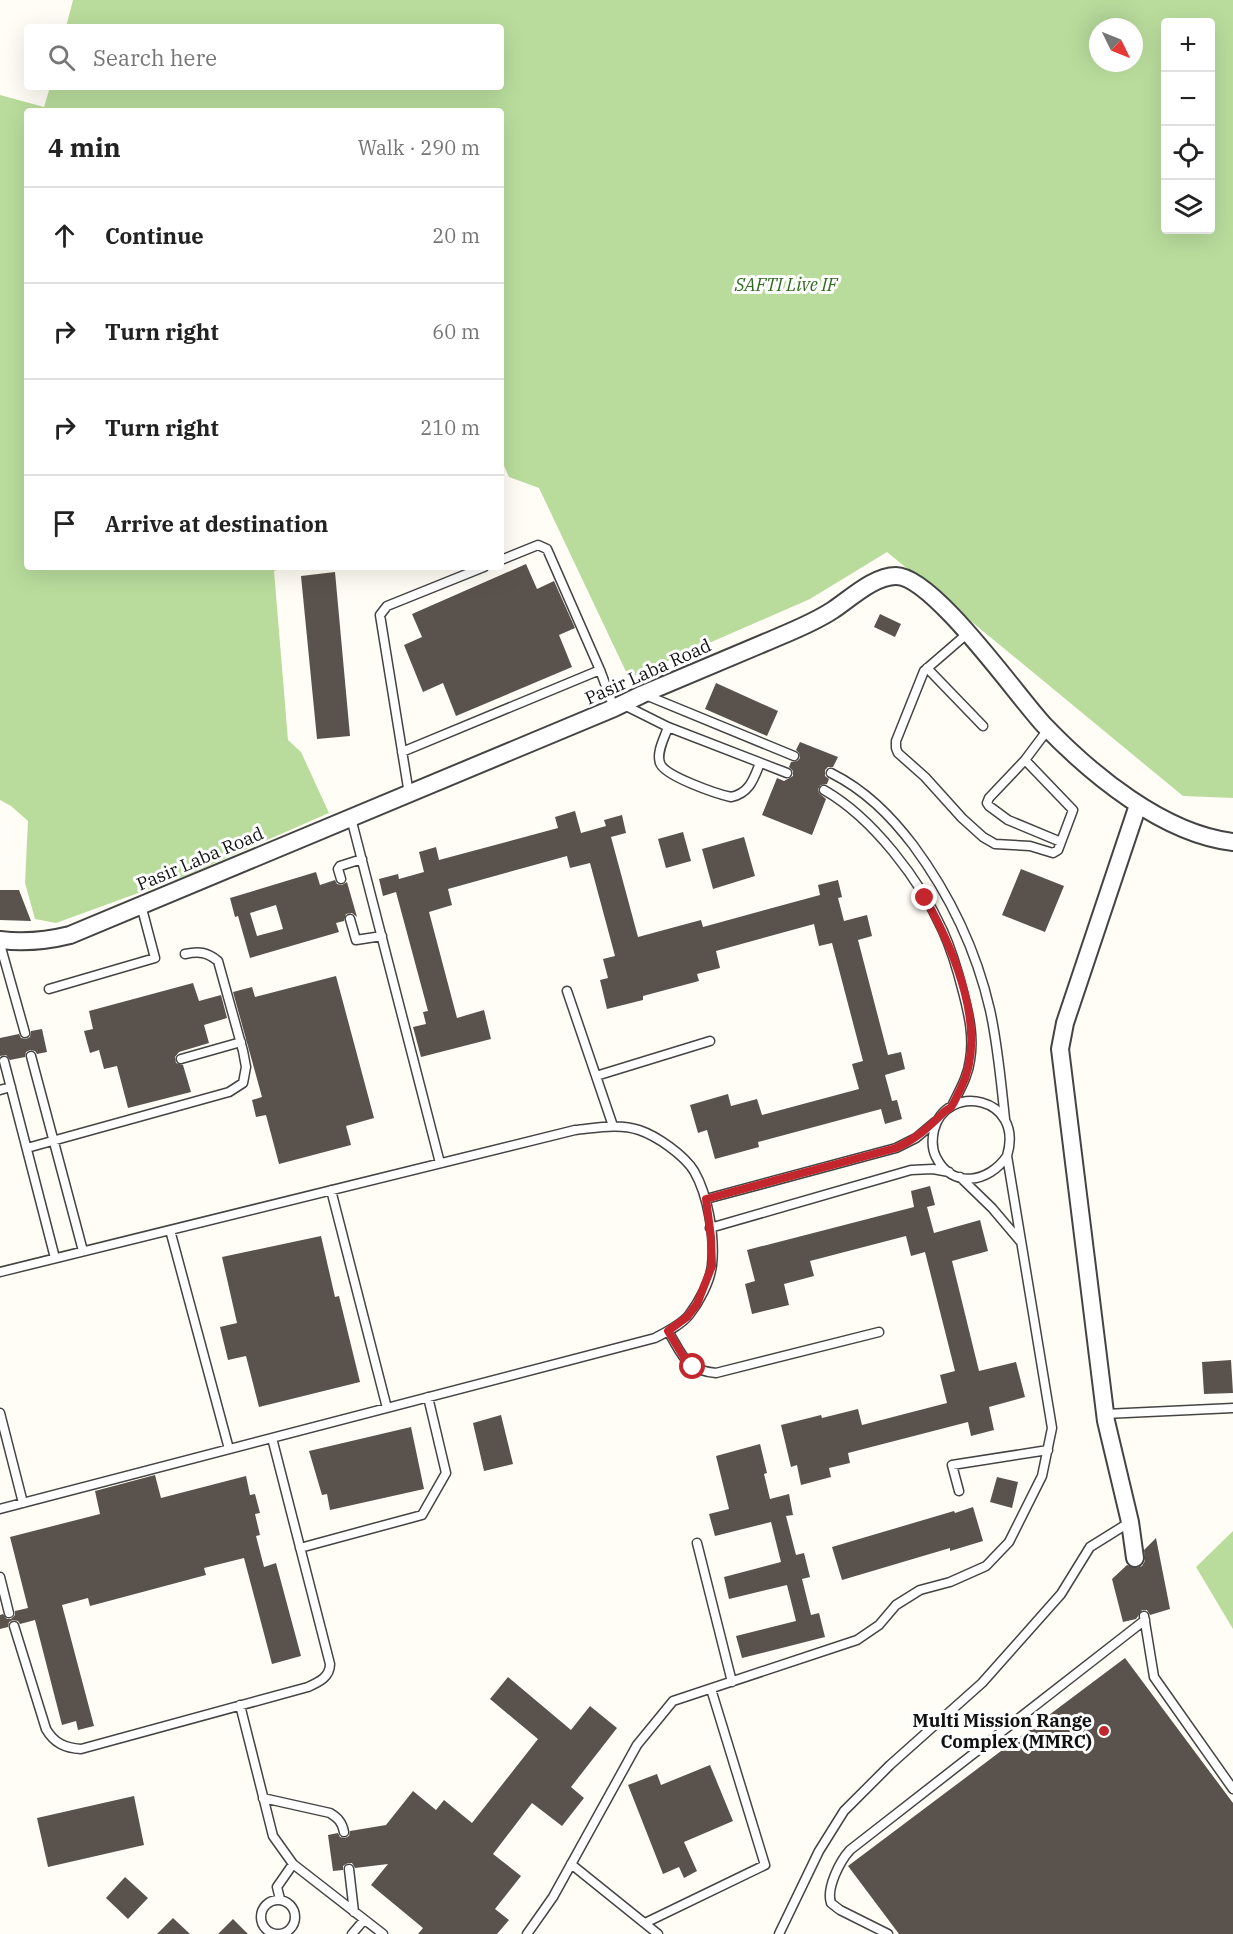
<!DOCTYPE html>
<meta charset="utf-8">
<style>
body{margin:0;font-family:"IBM Plex Serif",serif;background:#f6f6f6;color:#222}
.controls{position:absolute;right:18px;top:18px;display:grid;overflow:hidden;border-radius:6px;box-shadow:0 6px 24px #0002}
.controls button{width:54px;height:54px;display:grid;place-items:center;padding:0;border:0;border-bottom:2px solid #e0e0e0;background:#fff;color:#222;font:30px sans-serif}
.compass{position:absolute;left:1089px;top:18px;width:54px;height:54px;border-radius:50%;background:#fff;box-shadow:0 6px 24px #0002;rotate:133deg}
.stop{position:absolute;width:18px;height:18px;margin:-14px;border:4px solid #c4262e;border-radius:50%;background:#fff}
.stop.end{background:#c4262e;border-color:#fff;box-shadow:0 2px 6px #0008}
.list{margin:0;padding:0;list-style:none}
h2{display:flex;justify-content:space-between;align-items:center;height:78px;margin:0;padding:0 24px;font-size:26px}
h2 small{font-size:20px;font-weight:400;color:#767676}
.list li{display:grid;grid-template-columns:39px 1fr auto;gap:18px;align-items:center;box-sizing:border-box;height:96px;padding:0 24px;border-top:2px solid #e0e0e0}
.list b{display:block;font-size:22px;white-space:nowrap}
.list em{font-size:20px;font-style:normal;color:#767676}
.icon{flex:none;width:33px;height:33px;fill:none;stroke:currentColor;stroke-width:2;stroke-linecap:round;stroke-linejoin:round}
.map{position:relative;flex:none;width:1233px;height:1934px;overflow:hidden}
.search{position:absolute;background:#fff;box-shadow:0 6px 24px #0002;left:24px;top:24px;width:480px;height:66px;display:flex;align-items:center;gap:15px;box-sizing:border-box;padding:0 21px;border-radius:6px;color:#767676;font-size:22px}
.panel{position:absolute;background:#fff;box-shadow:0 6px 24px #0002;left:24px;top:108px;width:480px;height:462px;border-radius:6px}
.map>svg:first-child{display:block}
.forest{fill:#b9dc9c;fill-rule:evenodd}
.building{fill:#5a524d;fill-rule:evenodd}
.lines{fill:none;stroke-linecap:round;stroke-linejoin:round}
.service-casing{stroke:#444;stroke-width:11}
.minor-casing{stroke:#444;stroke-width:20}
.service{stroke:#fff;stroke-width:8}
.minor{stroke:#fff;stroke-width:16}
.route{stroke:#c4262e;stroke-width:8}
.poi-dot{fill:#c4262e;stroke:#fff;stroke-width:2}
.labels{text-anchor:middle;stroke-width:6;stroke-linejoin:round;paint-order:stroke}
.park-label{font-size:18px;font-style:italic;fill:#2f6b1f;stroke:#fff}
.street-label{font-size:18px;fill:#111;stroke:#fff}
.poi-label{font-size:18px;font-weight:bold;fill:#111;stroke:#fff;text-anchor:end}
</style>
<div class="map">
<svg width="1233" height="1934" viewBox="0 0 1233 1934">
<rect width="100%" height="100%" fill="#fffdf5"/>
<path class="forest" d="M73 0H1233V798L1183 796 887 552 810 599 629 678 539 488 509 477 501 459V111H27V567H286L274 571 288 740 301 752 329 813 185 876 56 923 35 919 25 883 28 821 11 806 0 800V95L44 107 50 87H501V27H66ZM1166 22H1210V230H1166ZM1098 27H1134V63H1098Z
M1233 1531V1629L1196 1567Z"/>
<path class="building" d="M526 564 537 589 554 581 575 628 559 635 572 667 456 716 443 683 423 692 404 645 422 637 412 614Z
M335 572 350 736 317 739 301 576Z
M880 614 901 624 895 637 874 627Z
M716 683 778 711 767 736 705 709Z
M800 742 838 757 833 767H828L825 770V776L829 779 827 784 821 785 818 789 819 793 826 799 812 835 762 815 777 778 784 781 793 776V771L789 767 791 762 797 761 800 758 799 753 796 750Z
M575 811 581 833 606 826 604 820 622 815 626 833 611 837 638 937 701 920 703 927 820 895 818 885 838 880 842 897 838 898 844 921 867 915 872 936 858 940 888 1055 901 1052 905 1069 885 1075 892 1101 897 1100 902 1119 885 1124 881 1109 758 1142 759 1147 715 1159 707 1130 698 1133 690 1105 728 1094 731 1106 757 1099 762 1115 859 1089 852 1064 863 1061 832 943 819 946 814 924 716 951 720 968 697 974 699 981 643 996V1000L607 1009 600 980 608 978 603 959 615 956 590 863 570 868 567 856 448 889 452 905 429 912 457 1018 484 1010 491 1039 421 1057 413 1027 426 1024 423 1012 428 1011 396 892 383 896 379 879 398 874 399 879 424 872 419 852 436 847 439 860 558 828 555 817Z
M683 832 691 861 666 868 658 839Z
M744 837 755 876 713 889 702 849Z
M1021 869 1064 886 1045 932 1002 915Z
M316 872 320 885 335 880 337 884 342 885 347 882 357 917 352 913 346 914 344 921 336 923 339 932 250 958 238 916 235 917 230 898ZM276 905 283 929 257 936 250 913Z
M0 890H19L31 921 0 920Z
M336 976 374 1118 346 1126 351 1145 279 1164 266 1115 256 1117 252 1100 262 1097 233 992 252 987 255 997Z
M193 983 199 1001 221 995 227 1018 204 1025 209 1043 179 1052 175 1057 176 1063 183 1065 191 1092 128 1108 117 1066 104 1069 99 1050 90 1053 84 1031 93 1029 89 1011Z
M42 1029 47 1052 37 1054 35 1051 30 1050 26 1052 25 1057 10 1060 6 1055 0 1056V1038L19 1034 21 1038 26 1039 30 1037 31 1031Z
M930 1186 935 1205 927 1207 934 1233 980 1220 988 1251 952 1261 979 1371 1016 1362 1025 1397 989 1407 994 1430 971 1436 968 1422 848 1453 850 1463 829 1468 831 1477 801 1485 797 1465 791 1467 781 1425 821 1415 822 1418 858 1409 862 1425 947 1403 940 1375 955 1371 925 1252 911 1256 906 1236 810 1261 814 1276 784 1284 789 1305 752 1314 745 1284 755 1281 747 1250 914 1207 911 1191Z
M321 1236 335 1297 339 1296 360 1382 259 1407 246 1356 228 1360 220 1327 237 1323 222 1257Z
M1231 1360 1233 1393 1204 1394 1202 1362Z
M501 1415 513 1464 484 1471 473 1423Z
M411 1427 424 1489 330 1510 327 1494 322 1495 309 1451Z
M760 1444 767 1473 764 1474 770 1499 789 1494 793 1515 786 1516 796 1555 804 1553 810 1577 802 1579 811 1615 819 1613 825 1637 742 1658 736 1636 796 1621 787 1585 729 1599 724 1577 781 1562 771 1522 715 1536 709 1514 729 1509 716 1456Z
M155 1475 161 1498 246 1476 250 1495 255 1494 260 1513 255 1514 260 1535 256 1536 264 1567 276 1563 301 1656 272 1664 244 1558 204 1568 206 1575 90 1606 88 1598 62 1605 94 1726 78 1730 76 1721 62 1725 35 1620 20 1624 18 1621 13 1620 9 1622 8 1627 0 1629V1615L3 1614 7 1619H11L15 1615V1611L28 1608 10 1537 100 1514 95 1491Z
M997 1477 1018 1482 1012 1508 990 1502Z
M973 1507 983 1541 950 1551V1548L842 1580 832 1547 954 1511 955 1513Z
M1156 1538 1170 1609 1150 1615 1147 1610H1142L1136 1619 1123 1622 1112 1579 1127 1565 1136 1568 1142 1566 1145 1561 1144 1550Z
M1125 1658 1233 1803V1934H899L848 1866Z
M508 1677 571 1730 590 1706 617 1728 571 1787 584 1798 562 1826 532 1803 493 1854 521 1876 495 1909 509 1920 497 1934H418L423 1928 371 1885 388 1864 355 1868 352 1863H348L343 1866V1870L333 1871 328 1835 338 1833 340 1837 345 1838 349 1836 350 1831 386 1825 413 1791 436 1810 444 1800 472 1823 538 1739 490 1699Z
M710 1765 733 1821 684 1842 697 1871 684 1878 679 1867 663 1874 628 1785 657 1774 661 1785Z
M134 1796 144 1845 48 1867 37 1818Z
M125 1877 148 1898 128 1919 106 1898Z
M173 1918 190 1934H157Z
M233 1919 248 1934H218Z"/>
<g class="lines">
<defs>
<path id="service" d="M501 560 538 545 547 549 600 670 614 708
M968 633 924 671 896 741V748L898 753 925 777 962 818 983 837 995 844 1030 846 1053 853 1058 850 1073 810 1025 760
M927 668 983 726
M643 694 794 756
M622 704 668 727 787 773
M668 727C665 737 656 752 660 763 664 776 717 794 731 797 750 793 754 778 760 763
M1049 728 1025 760 989 798 987 803 989 806 1008 820 1061 842
M402 752 600 670
M831 773C865 790 890 815 913 845 950 895 976 949 990 1010 998 1046 1001 1083 1005 1119
M824 790C873 818 920 880 943 931 952 951 958 972 963 992 969 1015 974 1037 970 1060 968 1077 959 1091 952 1106
M409 794 380 615 387 606 484 567
M351 818 440 1163
M341 879 338 869 340 866 362 859
M350 919 356 940 382 936
M0 944 25 1033
M49 989 155 958 141 905
M567 991 613 1126
M31 1056 83 1251
M181 1059 241 1042
M4 1061 55 1258
M596 1076 710 1041
M0 1090 11 1087
M27 1148 229 1092 243 1083 246 1067 243 1051 218 961C207 952 199 951 185 954
M960 1177 992 1208 1020 1241
M331 1190 387 1408
M706 1199 896 1148 916 1138 935 1122
M710 1228 911 1170 933 1169 949 1172
M170 1230 229 1449
M0 1272 575 1130C596 1128 619 1123 639 1130 657 1136 684 1155 694 1171 708 1195 715 1237 712 1265 710 1282 699 1302 689 1315 681 1325 666 1332 655 1338L0 1509
M668 1331C683 1356 685 1370 716 1373L879 1332
M0 1413 23 1503
M1105 1414 1233 1408
M959 1491 952 1465 1048 1450
M697 1543 732 1682
M300 1548 422 1515 446 1473 428 1397
M0 1577 9 1613
M1144 1616 1154 1677 1233 1789
M14 1626 46 1729C54 1743 65 1748 81 1749L308 1687C319 1682 330 1677 330 1664L272 1438
M240 1705 273 1836 293 1864 383 1934
M263 1798 330 1813C338 1818 342 1822 344 1832
M571 1864 658 1934
M349 1869 354 1912
M280 1899 277 1887 293 1864
M261 1917a17 17 0 1 1 34 0a17 17 0 1 1-34 0Z
M645 1923 765 1865 711 1689
M352 1934 364 1920
M527 1934 553 1897 637 1745 673 1701 857 1640 879 1625 896 1605 920 1590 950 1582 986 1566 1009 1542 1042 1476 1052 1428 1007 1156C1025 1096 946 1082 934 1130 932 1139 932 1149 936 1157 952 1189 989 1183 1007 1156
M779 1934 819 1851 844 1811 890 1765 982 1683 1061 1594 1090 1547 1130 1522
M888 1934 840 1910 831 1903C826 1888 840 1861 850 1850L1145 1620"/>
<path id="minor" d="M0 940C25 943 46 941 70 935L614 708 643 694C683 677 723 660 764 643 787 633 812 624 833 610 851 598 874 576 896 576 933 576 1017 696 1044 725 1091 774 1163 834 1233 842
M1135 1558 1130 1522 1106 1421 1060 1049 1065 1023 1138 805"/>
</defs>
<use href="#service" class="service-casing"/>
<use href="#minor" class="minor-casing"/>
<use href="#service" class="service"/>
<use href="#minor" class="minor"/>
</g>
<g class="lines">
<path class="route" d="M693 1367 686 1361 668 1331 687 1317 697 1304 712 1266 711 1237 706 1199 896 1148C916 1139 929 1127 944 1112 946 1110 949 1109 951 1107 955 1102 957 1095 960 1090 990 1033 954 950 925 898"/>
</g>
<circle class="poi-dot" cx="1104" cy="1731" r="6"/>
<g class="labels">
<g class="park-label">
<text x="786" y="291">SAFTI Live IF</text>
</g>
<g class="street-label">
<text transform="translate(648 672) rotate(-24)" y="6">Pasir Laba Road</text>
<text transform="translate(200 859) rotate(-23)" y="6">Pasir Laba Road</text>
</g>
<g class="poi-label">
<text x="1092" y="1727">Multi Mission Range<tspan x="1092" dy="21">Complex (MMRC)</tspan></text>
</g>
</g>
</svg>
<div class="controls">
<button>+</button>
<button>−</button>
<button><svg class="icon" aria-label="locate" viewBox="0 0 24 24"><circle cx="12" cy="12" r="6"/><path d="M12 2v4M12 18v4M2 12h4M18 12h4"/></svg></button>
<button><svg class="icon" aria-label="layers" viewBox="0 0 24 24"><path d="M12 4l9 5-9 5-9-5zM3 14l9 5 9-5"/></svg></button>
</div>
<svg class="compass" viewBox="-18 -18 36 36"><path d="M0-13l5 13h-10z" fill="#e53935"/><path d="M0 13l5-13h-10z" fill="#767676"/></svg>
<div class="stop" style="left:693px;top:1367px"></div>
<div class="stop end" style="left:925px;top:898px"></div>
<div class="search"><svg class="icon" aria-label="search" viewBox="0 0 24 24"><circle cx="10" cy="10" r="6"/><path d="M15 15l6 6"/></svg>Search here</div>
<section class="panel">
<h2>4 min<small>Walk · 290 m</small></h2>
<ul class="list">
<li><svg class="icon" aria-label="ahead" viewBox="0 0 24 24"><path d="M12 20V5M6 11l6-6 6 6"/></svg><div><b>Continue</b></div><em>20 m</em></li>
<li><svg class="icon" aria-label="right" viewBox="0 0 24 24"><path d="M7 20v-9h11M14 6l5 5-5 5"/></svg><div><b>Turn right</b></div><em>60 m</em></li>
<li><svg class="icon" aria-label="right" viewBox="0 0 24 24"><path d="M7 20v-9h11M14 6l5 5-5 5"/></svg><div><b>Turn right</b></div><em>210 m</em></li>
<li><svg class="icon" aria-label="arrive" viewBox="0 0 24 24"><path d="M6 21V4h12l-3 4 3 4H6"/></svg><div><b>Arrive at destination</b></div></li>
</ul>
</section>
</div>
